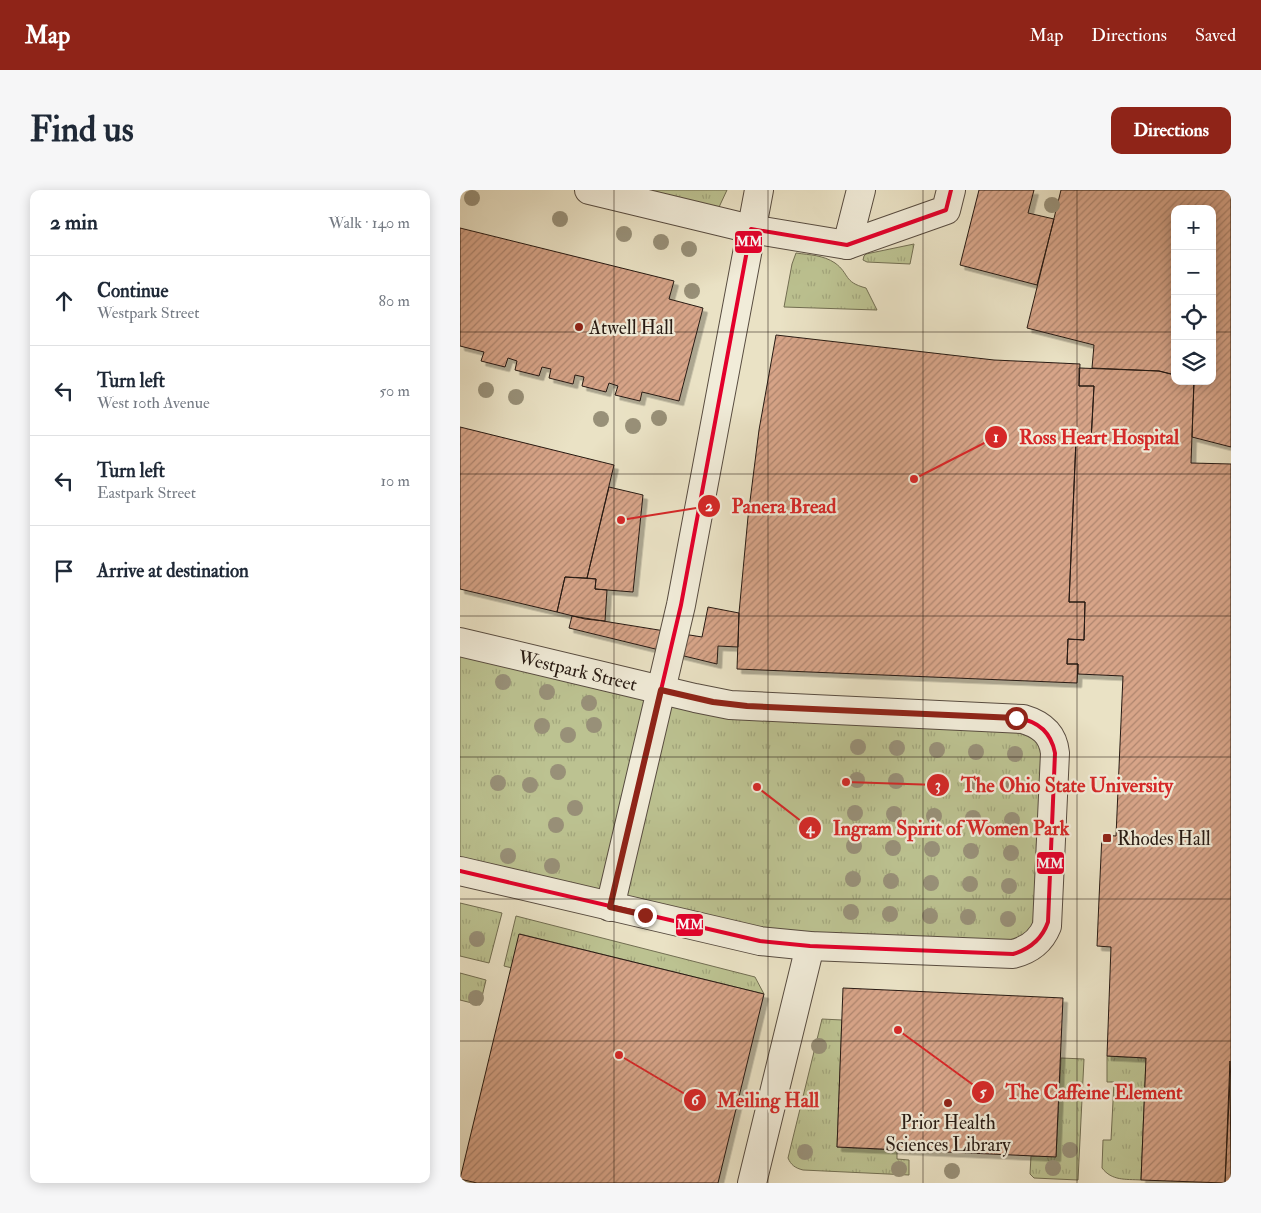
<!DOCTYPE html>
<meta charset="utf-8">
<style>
body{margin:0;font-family:"IM FELL Double Pica",serif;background:#f6f6f7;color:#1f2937}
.controls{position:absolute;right:15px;top:15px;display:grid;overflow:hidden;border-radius:10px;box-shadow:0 2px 12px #0003}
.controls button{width:45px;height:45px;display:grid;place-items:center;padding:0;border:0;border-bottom:1px solid #e0e1e3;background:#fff;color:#1f2937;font:25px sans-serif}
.stop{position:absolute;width:15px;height:15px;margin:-11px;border:4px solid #8f2418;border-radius:50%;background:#fff}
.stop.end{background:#8f2418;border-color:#fff;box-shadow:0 1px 5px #0008}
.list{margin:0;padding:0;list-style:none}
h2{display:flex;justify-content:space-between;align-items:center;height:65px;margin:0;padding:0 20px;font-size:21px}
h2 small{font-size:16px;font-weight:400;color:#747a83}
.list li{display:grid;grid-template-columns:32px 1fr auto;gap:15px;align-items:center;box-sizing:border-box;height:90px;padding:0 20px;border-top:1px solid #e0e1e3}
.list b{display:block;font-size:19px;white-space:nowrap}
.list p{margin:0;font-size:16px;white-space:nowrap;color:#747a83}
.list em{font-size:16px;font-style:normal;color:#747a83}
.icon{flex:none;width:28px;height:28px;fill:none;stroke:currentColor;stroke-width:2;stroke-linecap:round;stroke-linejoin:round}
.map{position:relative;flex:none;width:771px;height:993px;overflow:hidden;border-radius:10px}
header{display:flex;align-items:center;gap:30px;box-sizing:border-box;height:70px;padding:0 25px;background:#8f2418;color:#fff}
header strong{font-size:24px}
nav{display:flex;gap:28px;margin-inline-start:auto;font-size:18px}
.intro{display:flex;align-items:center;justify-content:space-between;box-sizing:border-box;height:120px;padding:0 30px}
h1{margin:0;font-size:35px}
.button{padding:12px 22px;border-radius:10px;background:#8f2418;color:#fff;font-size:18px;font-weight:700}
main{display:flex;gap:30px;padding:0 30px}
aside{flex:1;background:#fff;border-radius:10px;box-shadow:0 2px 12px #0003}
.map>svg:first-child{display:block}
.grass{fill:url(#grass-tufts);stroke:#726e52}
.building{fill:url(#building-hatch);stroke:#271a13;filter:url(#shadow)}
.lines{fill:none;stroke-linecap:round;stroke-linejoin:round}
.minor-casing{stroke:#584c40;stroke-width:30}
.minor{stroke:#f1ecd9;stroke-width:28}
.bus-1-casing{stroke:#f1ecd9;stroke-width:8}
.bus-1{stroke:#e4002b;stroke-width:4}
.tree{fill:#989078}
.route{stroke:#8f2418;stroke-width:6}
.grid{fill:none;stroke:#271a13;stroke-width:1;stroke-opacity:0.55}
.poi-dot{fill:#8f2418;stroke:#f1ecd9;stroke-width:2}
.labels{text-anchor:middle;stroke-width:4.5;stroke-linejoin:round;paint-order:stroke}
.poi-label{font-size:19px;fill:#271a13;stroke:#f1ecd9;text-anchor:start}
.street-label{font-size:19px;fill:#271a13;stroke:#f1ecd9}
.leader{fill:none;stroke:#d62828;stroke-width:2}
.callout-dot{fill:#d62828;stroke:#f1ecd9;stroke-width:2}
.mark-label{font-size:15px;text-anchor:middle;font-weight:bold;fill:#fff}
.callout-label{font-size:20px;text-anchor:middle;font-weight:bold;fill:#d62828;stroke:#f1ecd9;stroke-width:4.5;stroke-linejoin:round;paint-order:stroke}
.line-badge{stroke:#f1ecd9;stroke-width:2}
.badge-label{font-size:14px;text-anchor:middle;font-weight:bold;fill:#fff}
</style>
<header>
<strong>Map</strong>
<nav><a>Map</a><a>Directions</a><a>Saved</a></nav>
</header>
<div class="intro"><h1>Find us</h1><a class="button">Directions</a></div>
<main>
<aside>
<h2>2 min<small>Walk · 140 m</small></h2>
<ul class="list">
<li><svg class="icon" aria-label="ahead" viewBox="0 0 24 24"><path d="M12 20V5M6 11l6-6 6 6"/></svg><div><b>Continue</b><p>Westpark Street</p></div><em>80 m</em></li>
<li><svg class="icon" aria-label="left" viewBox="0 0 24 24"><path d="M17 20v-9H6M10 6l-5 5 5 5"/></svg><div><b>Turn left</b><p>West 10th Avenue</p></div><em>50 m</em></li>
<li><svg class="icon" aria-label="left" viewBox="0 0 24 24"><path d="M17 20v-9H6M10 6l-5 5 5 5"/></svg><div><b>Turn left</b><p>Eastpark Street</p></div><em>10 m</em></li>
<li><svg class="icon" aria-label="arrive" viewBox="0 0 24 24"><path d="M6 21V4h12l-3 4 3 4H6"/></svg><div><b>Arrive at destination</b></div></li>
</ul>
</aside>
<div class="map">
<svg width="771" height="993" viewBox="0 0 771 993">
<defs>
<pattern id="grass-tufts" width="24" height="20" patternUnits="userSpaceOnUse" patternTransform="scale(1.25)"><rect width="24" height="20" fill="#bcc291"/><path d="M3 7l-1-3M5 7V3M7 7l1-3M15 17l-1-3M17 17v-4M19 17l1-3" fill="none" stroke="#a2a67c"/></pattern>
<pattern id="building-hatch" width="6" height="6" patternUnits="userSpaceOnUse" patternTransform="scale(1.25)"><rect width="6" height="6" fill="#d7a488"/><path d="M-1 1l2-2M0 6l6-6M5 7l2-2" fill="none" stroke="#ae856e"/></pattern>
<filter id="shadow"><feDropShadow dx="4.5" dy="4.5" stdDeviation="0" flood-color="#0004"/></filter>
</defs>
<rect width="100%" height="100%" fill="#eae2c5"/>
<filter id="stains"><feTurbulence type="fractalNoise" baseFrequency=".004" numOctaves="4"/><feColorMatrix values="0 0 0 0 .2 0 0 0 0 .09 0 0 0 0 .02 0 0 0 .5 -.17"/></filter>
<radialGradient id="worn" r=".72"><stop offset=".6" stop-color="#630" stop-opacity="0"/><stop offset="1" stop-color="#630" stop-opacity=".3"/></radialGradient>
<path class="grass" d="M129 0H267L253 30Z
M454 54 450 74 407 72 403 70 404 66 406 64Z
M336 63C350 65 363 65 375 73 390 84 383 92 406 98L417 120 324 117 332 74Z
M0 452 168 492 587 541 577 751 409 758 0 681Z
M0 713 42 723 29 773 0 766Z
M56 726 295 787 304 804 60 744 52 778 44 776Z
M0 783 26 790 20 815 0 810Z
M362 829 382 830 377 957 437 960V969L449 970V985L343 980C335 978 331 975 328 968Z
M647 866 686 868 681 990C665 989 652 991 642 978L643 950H651L654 892H647Z
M601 868 624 869 618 990 574 988 570 984 571 966H596Z"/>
<path class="building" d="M519 0H574L568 23 594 29 577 95 500 75Z
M601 0H771V257L732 247 734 191H752V19H715V185L699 181 632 178 634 155 567 138Z
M0 38 214 91 209 109 243 118 219 211 182 202 180 211 155 205 158 196 149 193 146 202 122 196 124 187 115 185 113 194 89 188 91 179 82 177 79 186 55 180 57 171 48 168 45 177 21 171 24 162 0 156Z
M316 145 534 170 620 174 619 196H634L631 251 616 250 609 412H625L624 450 608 449 607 474H618L617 493 277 479 279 423 288 327 299 240Z
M619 178 699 181 715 185V191H734L731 273 771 274V871L765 993 681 990 686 868 647 866 651 757 637 756 639 709 642 645 656 646 663 486 618 484V474H607L608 449 624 450 625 412H609L616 250 631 251 634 196H619Z
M0 237 154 275 127 388 105 387 97 422 0 399Z
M149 297 183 305 173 402 135 399 136 389 127 388Z
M105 387 136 389 135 399 147 400 145 431 125 429 97 422Z
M248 417 279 423 278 457 258 456 257 474 109 438 112 426 242 447Z
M59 744 304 804 258 993H17L0 989Z
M383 798 603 808 596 967 377 957Z
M770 871 771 993H765Z"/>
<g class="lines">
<defs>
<g id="minor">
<path d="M129 0 291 39 387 55 486 20 491 0"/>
<path d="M387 55 401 0"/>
<path id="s1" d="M0 452 235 508 270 515 563 529C580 534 593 543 595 563L587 736C581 751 569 760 553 764L350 756 300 751 0 681"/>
<path d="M150 717 221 415 299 0"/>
<path d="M292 993 350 756"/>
</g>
</defs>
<use href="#minor" class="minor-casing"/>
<use href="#minor" class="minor"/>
<defs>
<path id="bus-1" d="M0 681 300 751 350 756 553 764C570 759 582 749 588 732L595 563C591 542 578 531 557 528L287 516 253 512 201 500 221 415 291 39 387 55 486 20 491 0"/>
</defs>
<use href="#bus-1" class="bus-1-casing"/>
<use href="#bus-1" class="bus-1"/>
</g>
<g class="tree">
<circle cx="12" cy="8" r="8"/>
<circle cx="592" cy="15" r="8"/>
<circle cx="100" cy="29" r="8"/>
<circle cx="164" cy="44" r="8"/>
<circle cx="201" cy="52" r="8"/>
<circle cx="229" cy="59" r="8"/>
<circle cx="232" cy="101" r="8"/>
<circle cx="26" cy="200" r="8"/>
<circle cx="56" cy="207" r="8"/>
<circle cx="199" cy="228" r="8"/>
<circle cx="141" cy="229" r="8"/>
<circle cx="173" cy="236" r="8"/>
<circle cx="43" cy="492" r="8"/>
<circle cx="87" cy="502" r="8"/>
<circle cx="129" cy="513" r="8"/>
<circle cx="134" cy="535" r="8"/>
<circle cx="82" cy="536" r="8"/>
<circle cx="108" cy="545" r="8"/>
<circle cx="398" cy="557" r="8"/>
<circle cx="437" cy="558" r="8"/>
<circle cx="477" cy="560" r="8"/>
<circle cx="516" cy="562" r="8"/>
<circle cx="555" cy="564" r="8"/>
<circle cx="98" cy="582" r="8"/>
<circle cx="397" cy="590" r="8"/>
<circle cx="436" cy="591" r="8"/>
<circle cx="38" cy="593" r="8"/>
<circle cx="475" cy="593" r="8"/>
<circle cx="70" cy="595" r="8"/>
<circle cx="514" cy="595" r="8"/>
<circle cx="553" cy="596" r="8"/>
<circle cx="115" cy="618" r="8"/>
<circle cx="395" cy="623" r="8"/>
<circle cx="434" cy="624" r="8"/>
<circle cx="474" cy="626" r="8"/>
<circle cx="513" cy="628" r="8"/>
<circle cx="552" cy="630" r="8"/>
<circle cx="96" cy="635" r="8"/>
<circle cx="394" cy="656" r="8"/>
<circle cx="433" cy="658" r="8"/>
<circle cx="472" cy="659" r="8"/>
<circle cx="511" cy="661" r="8"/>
<circle cx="551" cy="663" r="8"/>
<circle cx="48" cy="666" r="8"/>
<circle cx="92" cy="676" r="8"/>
<circle cx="393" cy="689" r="8"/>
<circle cx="431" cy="691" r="8"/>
<circle cx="471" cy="693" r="8"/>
<circle cx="510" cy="694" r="8"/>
<circle cx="549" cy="696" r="8"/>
<circle cx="391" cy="722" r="8"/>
<circle cx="430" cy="724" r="8"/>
<circle cx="470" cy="726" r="8"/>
<circle cx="508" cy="727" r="8"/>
<circle cx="548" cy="729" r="8"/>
<circle cx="17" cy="749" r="8"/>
<circle cx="16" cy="808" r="8"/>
<circle cx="359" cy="856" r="8"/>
<circle cx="610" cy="960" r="8"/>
<circle cx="345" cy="962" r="8"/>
<circle cx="593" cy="978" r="8"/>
<circle cx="439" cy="979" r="8"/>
<circle cx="492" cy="981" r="8"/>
</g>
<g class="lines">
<path class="route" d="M185 725 150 717 201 500 253 512 287 516 556 528"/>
</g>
<path class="grid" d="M154 0V993M308 0V993M463 0V993M617 0V993M0 142H715M752 142H771M0 284H771M0 426H771M0 567H771M0 709H771M0 851H771"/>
<g class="poi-dot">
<circle cx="119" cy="137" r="5"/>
<rect x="642" y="643" width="10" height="10" rx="2.5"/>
<circle cx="488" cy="913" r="5"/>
</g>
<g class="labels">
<g class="poi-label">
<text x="129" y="144">Atwell Hall</text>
<text x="657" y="655">Rhodes Hall</text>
<text x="488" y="939" text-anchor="middle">Prior Health<tspan x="488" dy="22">Sciences Library</tspan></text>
</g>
<g class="street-label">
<text dy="7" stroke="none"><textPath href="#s1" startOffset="121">Westpark Street</textPath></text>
</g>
</g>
<path class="leader" d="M454 289L536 247M161 330L249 316M386 592L478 595M297 597L350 638M438 840L523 902M159 865L235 910"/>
<g class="callout-dot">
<circle cx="454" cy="289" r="5"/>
<circle cx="161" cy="330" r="5"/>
<circle cx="386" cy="592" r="5"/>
<circle cx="297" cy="597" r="5"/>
<circle cx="438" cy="840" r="5"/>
<circle cx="159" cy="865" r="5"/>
<circle cx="536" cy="247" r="12"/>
<circle cx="249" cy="316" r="12"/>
<circle cx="478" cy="595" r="12"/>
<circle cx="350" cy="638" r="12"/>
<circle cx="523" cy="902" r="12"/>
<circle cx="235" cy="910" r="12"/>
</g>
<g class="mark-label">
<text x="536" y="252">1</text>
<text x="249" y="321">2</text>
<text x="478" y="600">3</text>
<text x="350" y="643">4</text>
<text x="523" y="907">5</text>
<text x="235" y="915">6</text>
</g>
<g class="callout-label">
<text x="639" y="254">Ross Heart Hospital</text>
<text x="324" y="323">Panera Bread</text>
<text x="607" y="602">The Ohio State University</text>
<text x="491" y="645">Ingram Spirit of Women Park</text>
<text x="634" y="909">The Caffeine Element</text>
<text x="308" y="917">Meiling Hall</text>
</g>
<g class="line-badge">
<rect x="274" y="40" width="29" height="24" rx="5" fill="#e4002b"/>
<rect x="576" y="661" width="29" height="24" rx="5" fill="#e4002b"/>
<rect x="215" y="723" width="29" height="24" rx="5" fill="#e4002b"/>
</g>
<g class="badge-label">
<text x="289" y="56">MM</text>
<text x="590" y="678">MM</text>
<text x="230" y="739">MM</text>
</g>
<rect width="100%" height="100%" filter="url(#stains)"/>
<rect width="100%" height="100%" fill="url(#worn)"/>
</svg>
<div class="controls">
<button>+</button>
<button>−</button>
<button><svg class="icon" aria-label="locate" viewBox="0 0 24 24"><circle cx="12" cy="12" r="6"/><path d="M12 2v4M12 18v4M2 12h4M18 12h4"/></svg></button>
<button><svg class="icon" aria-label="layers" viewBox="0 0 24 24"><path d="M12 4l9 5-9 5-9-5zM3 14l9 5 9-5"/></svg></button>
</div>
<div class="stop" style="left:556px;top:528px"></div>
<div class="stop end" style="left:185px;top:725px"></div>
</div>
</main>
